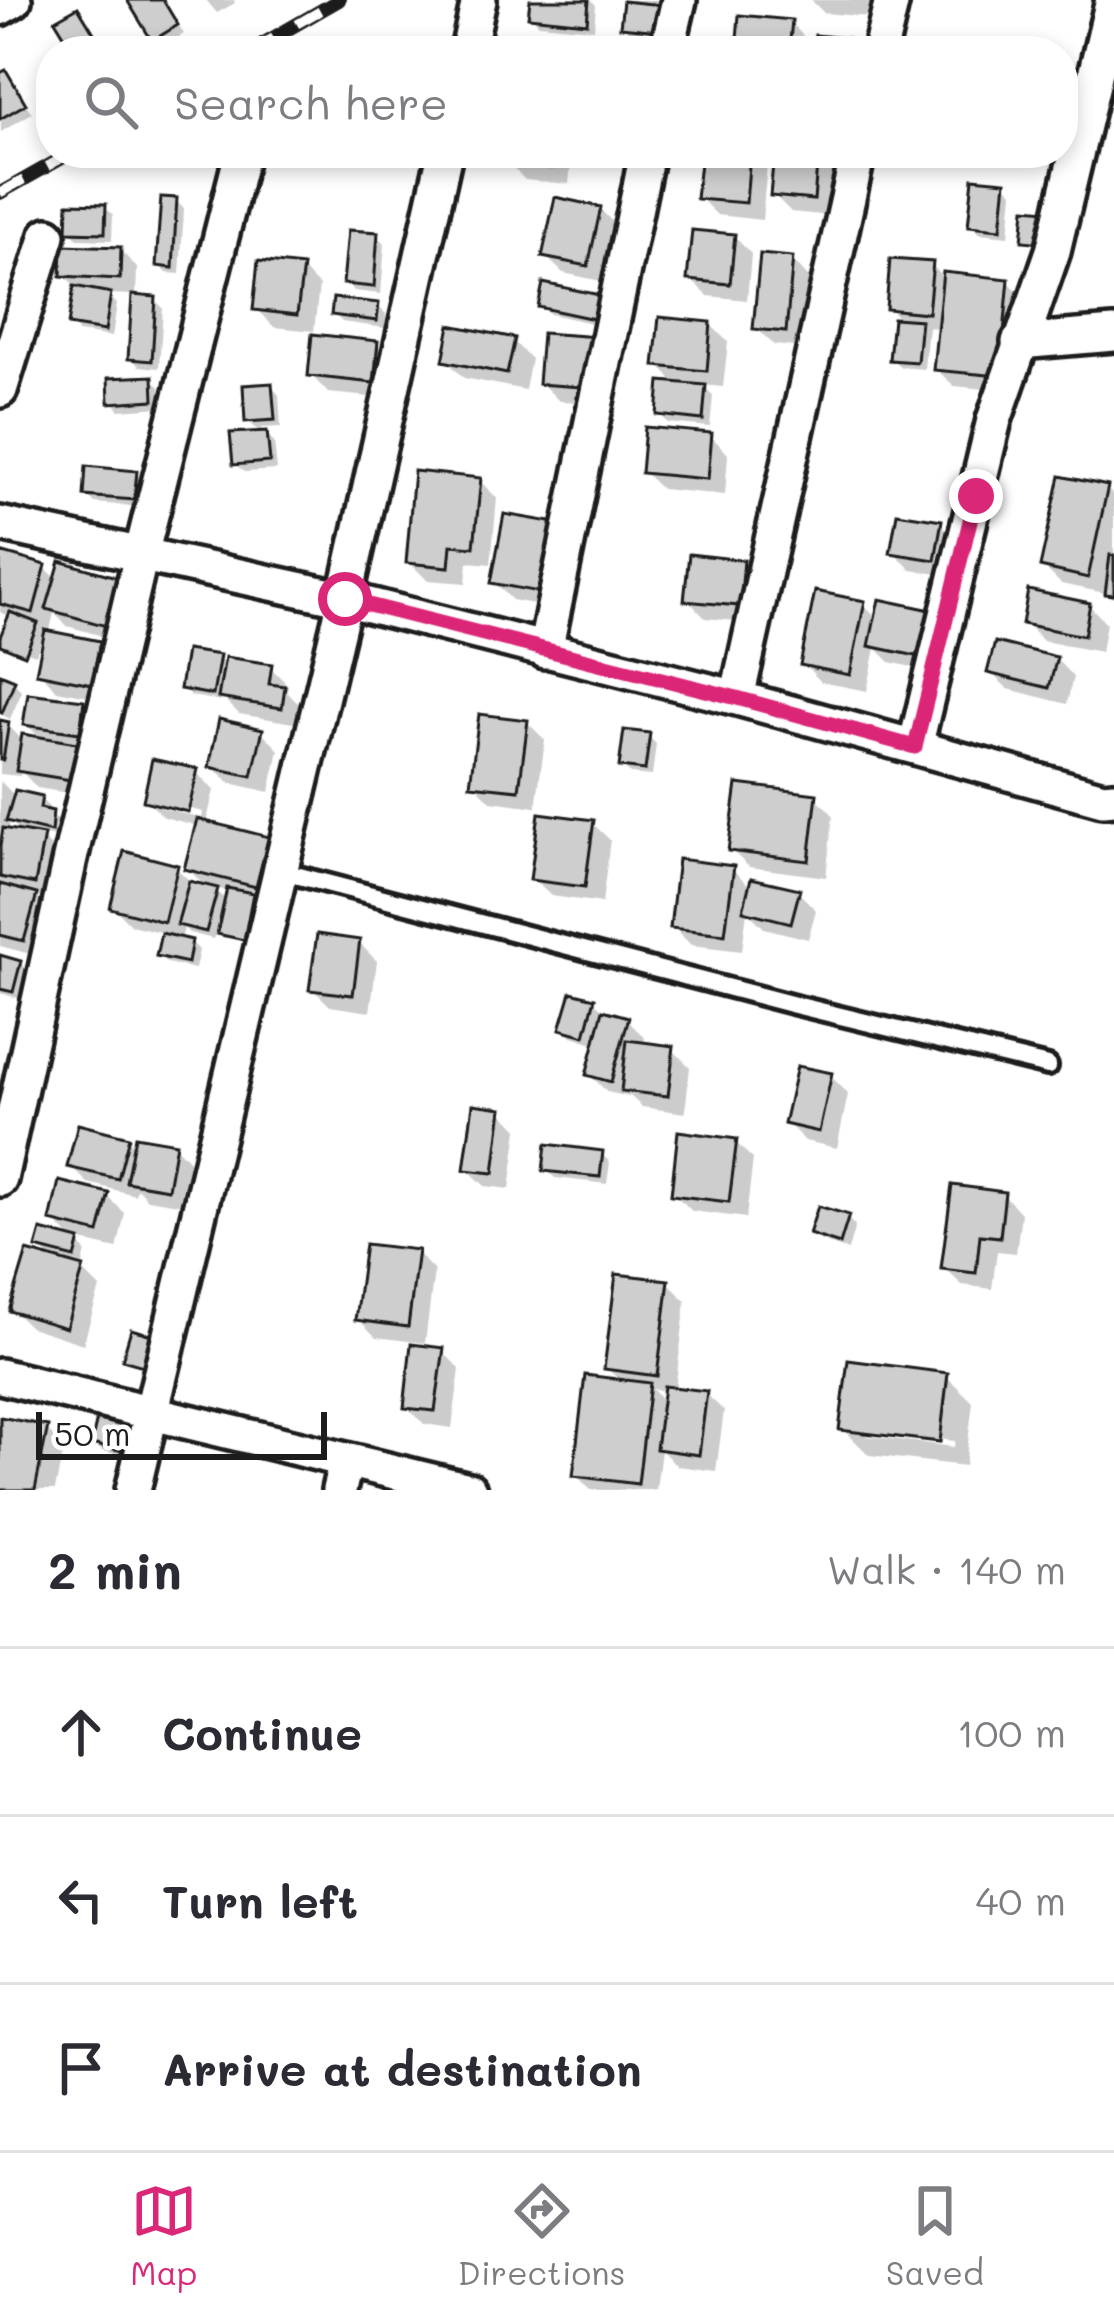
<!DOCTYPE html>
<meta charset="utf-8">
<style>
body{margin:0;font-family:Mali,sans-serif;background:#f7f7f7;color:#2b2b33}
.scale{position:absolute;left:36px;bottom:30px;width:291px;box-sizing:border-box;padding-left:12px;border:6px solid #1c1c1c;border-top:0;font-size:33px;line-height:42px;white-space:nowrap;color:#1c1c1c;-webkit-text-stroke:9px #fff;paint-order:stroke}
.stop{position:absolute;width:36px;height:36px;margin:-27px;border:9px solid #db2777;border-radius:50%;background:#fff}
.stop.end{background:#db2777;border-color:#fff;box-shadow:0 3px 12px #0008}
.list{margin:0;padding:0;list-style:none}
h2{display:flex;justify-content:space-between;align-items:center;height:156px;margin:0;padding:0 48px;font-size:51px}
h2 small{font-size:39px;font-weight:400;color:#7c7c81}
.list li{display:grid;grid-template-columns:78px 1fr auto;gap:36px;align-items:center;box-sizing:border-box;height:168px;padding:0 48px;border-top:3px solid #e1e1e2}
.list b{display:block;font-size:45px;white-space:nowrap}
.list em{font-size:39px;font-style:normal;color:#7c7c81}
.icon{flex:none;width:66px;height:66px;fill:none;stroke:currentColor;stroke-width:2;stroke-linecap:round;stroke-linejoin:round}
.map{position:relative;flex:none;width:1114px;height:1490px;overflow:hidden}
.search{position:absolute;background:#fff;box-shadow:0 6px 18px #0003;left:36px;right:36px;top:36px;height:132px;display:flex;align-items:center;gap:30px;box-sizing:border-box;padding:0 42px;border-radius:48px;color:#7c7c81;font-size:45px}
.sheet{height:660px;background:#fff}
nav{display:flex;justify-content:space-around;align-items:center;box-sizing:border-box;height:168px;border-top:3px solid #e1e1e2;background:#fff;font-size:33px;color:#7c7c81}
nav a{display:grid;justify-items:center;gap:6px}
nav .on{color:#db2777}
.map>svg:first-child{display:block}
.shadow{fill:#0003;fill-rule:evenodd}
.building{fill:#cecece;stroke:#1c1c1c;stroke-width:3}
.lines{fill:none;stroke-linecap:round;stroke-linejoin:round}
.lane-casing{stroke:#1c1c1c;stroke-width:26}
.street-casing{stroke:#1c1c1c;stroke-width:42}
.lane{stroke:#fff;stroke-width:16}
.street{stroke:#fff;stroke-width:33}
.rail-casing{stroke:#1c1c1c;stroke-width:14}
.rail{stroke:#fff;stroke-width:9;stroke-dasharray:27;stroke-linecap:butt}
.route{stroke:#db2777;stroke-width:15}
</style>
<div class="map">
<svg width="1114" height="1490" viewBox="0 0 1114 1490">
<rect width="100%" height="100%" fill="#fff"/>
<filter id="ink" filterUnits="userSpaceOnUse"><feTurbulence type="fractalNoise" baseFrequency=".00833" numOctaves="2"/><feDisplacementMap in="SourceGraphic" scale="24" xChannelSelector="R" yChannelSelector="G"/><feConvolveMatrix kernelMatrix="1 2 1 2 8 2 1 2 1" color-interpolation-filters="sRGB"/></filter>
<g filter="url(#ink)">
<path class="shadow" d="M130 0H163L184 34 162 47 154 39Z
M206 0H234L235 3 217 13Z
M533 0H591L596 5 594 29 539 24 531 16Z
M628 0H689L667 38 632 34 623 26 634 5Z
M811 0H871L869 17 824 13Z
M77 10 103 47 96 51H78L59 21Z
M791 23 808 41 807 51H739Z
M5 74 32 113 1 132 0 77Z
M508 153H572L569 184 525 180 507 162Z
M704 153H768L762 220 717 215 700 198Z
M777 153 836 154 831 216 791 212 773 194Z
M923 153H952L951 159 927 156Z
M1005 184 1013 192 1009 236 979 233 971 225Z
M176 201 184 209 180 274 167 273 159 265Z
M105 207 113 215 112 240 78 239 70 230Z
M600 209 617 227 606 282 563 273 545 256Z
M377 235 385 243 381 294 354 291 346 283Z
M734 236 751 254 747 300 708 296 690 279Z
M120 250 137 268 136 299 155 300 163 308 159 368 139 366 131 358 135 295 107 294 117 304 112 337 79 332 71 324 77 288 64 275Z
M792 260 809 278 803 348 774 345 756 328Z
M932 265 941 275 1008 281 1025 299 1017 392 954 386 936 369 940 328 928 327 924 369 900 367 892 358 903 322 889 308Z
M301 268 319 286 314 331 274 327 256 309Z
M603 299 606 326 550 314 541 306Z
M378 306 386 314 385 328 342 322 334 314Z
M710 324 728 342 723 387 702 385 713 396 710 427 668 423 660 414 678 386 658 365Z
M598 340 612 404 559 401 541 383Z
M513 341 531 359 525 390 464 378 446 360Z
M376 344 394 361 390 399 328 393 311 375Z
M152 379 160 387 161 407 120 410 112 401Z
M271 386 279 395 281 427 261 428 274 442 277 470 244 472 235 464 262 434 248 421Z
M711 436 728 454 725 495 661 489 644 472Z
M136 474 144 482 141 507 95 503 87 495Z
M480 481 497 498 491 564 468 562 466 583 427 580 409 562Z
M1107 489 1114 496V599L1106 591 1105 593 1061 584 1043 566Z
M506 517 566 610 512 600 494 582Z
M940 523 958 541 952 576 911 570 894 552Z
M0 555 44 567 131 644 67 626 54 613 49 634 98 644 116 662 109 700 57 690 40 672 47 637 43 636 36 655 6 645V649L1 644 11 618 0 612Z
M743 562 761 580 756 623 705 618 688 600Z
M863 604 878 619 930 612 947 630 938 673 890 662 876 648 867 691 821 682 804 664Z
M1089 605 1106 623 1101 652 1043 641 1025 623Z
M219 658 226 665 270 667 288 685 287 692 302 707 299 724 239 714 222 697 221 701 191 696 183 688Z
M1056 659 1073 677 1067 704 1008 689 990 672Z
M0 677 14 683 22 691 10 719 0 714Z
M83 703 101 721 93 797 37 788 21 771 20 776 0 774V723L7 724 24 742 43 741 26 724Z
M527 722 545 740 536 807 491 801 473 783Z
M262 732 279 750 270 792 230 783 212 766Z
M648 736 656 744 652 776 630 774 622 765Z
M196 772 214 790 206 824 267 839 285 857 273 903 253 898 260 904 253 939 225 933V939L216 929 213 939 189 933 184 928 181 940 191 942 199 950 195 969 167 963 159 955 164 933 131 925 113 907 176 868 194 885 208 889 187 868 198 826 164 817 146 800ZM162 802 203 812 202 818 162 808ZM213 887 229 892 227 902Z
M0 781 16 797 40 799 49 807 48 813 60 822 59 838 37 833 60 856 52 900 35 896 53 914 42 957 0 946V846L5 838 0 837ZM10 821 24 835 8 832Z
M816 797 833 815 826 877 749 867 731 850Z
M592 823 610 840 602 903 551 896 533 879Z
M732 869 752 888 798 892 816 910 808 939 764 928 747 911 742 951 691 945 673 927Z
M359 943 377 961 370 1012 330 1006 313 989Z
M0 958 20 963 28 972 21 999 0 993Z
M593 1001 602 1009 601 1013 627 1020 645 1038 643 1045 672 1049 690 1067 685 1113 642 1107 629 1095V1097L607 1092 589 1074 597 1044 572 1036 564 1028Z
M831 1076 848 1094 837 1148 805 1141 787 1123Z
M501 1111 518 1129 510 1189 485 1186 467 1169Z
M127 1140 136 1148 175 1146 192 1164 185 1205 147 1199 137 1188 135 1195 88 1183 70 1166Z
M735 1142 753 1159 746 1218 692 1211 674 1194Z
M601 1154 610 1162 607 1184 555 1178 547 1170Z
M1004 1195 1021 1213 1016 1253 997 1251 992 1289 962 1285 944 1268Z
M107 1196 125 1213 117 1249 73 1239 86 1251 83 1265 74 1262 100 1288 83 1344 30 1327 12 1310 54 1262 40 1247 75 1242 53 1220Z
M847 1218 855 1226 848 1250 821 1241 813 1233Z
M417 1253 434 1271 425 1343 376 1337 358 1319Z
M668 1283 686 1301 675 1390 706 1394 724 1411 716 1471 677 1466 661 1450 656 1490H591L576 1475 622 1383 607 1368ZM652 1389 666 1391 665 1402Z
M442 1351 460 1369 452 1428 424 1424 407 1407Z
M946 1376 973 1402 965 1466 869 1455 842 1428ZM867 1430 955 1441 954 1447 867 1436Z
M0 1420 46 1429 64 1447 55 1490H0Z
M128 1421 137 1429 130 1457 102 1451 94 1443Z"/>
<path class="building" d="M127 0H163L178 25 152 41Z
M530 0H589L587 23 528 17Z
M623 1 662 5 659 31 620 27Z
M78 7 97 38 74 51 55 20Z
M739 15 792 20 789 51H736Z
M815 35 849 38 848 51H813Z
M597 41 638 46V51H596Z
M531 44 579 48V51H531Z
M6 70 26 104 0 119V73Z
M505 153H554L552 168 504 163Z
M701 153H750L746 203 696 199Z
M774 153H818L814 200 770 196Z
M973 178 1006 181 1001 229 968 226Z
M161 197 177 198 173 268 156 266Z
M555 197 601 207 588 266 542 257Z
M68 203 106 204 105 233 67 232Z
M1025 208 1048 210 1045 243 1022 241Z
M348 230 378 232 374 287 343 284Z
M692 230 735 234 730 284 687 280Z
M62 245 121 247 120 279 61 276Z
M760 254 793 257 786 332 753 329Z
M890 259 933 262 928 313 886 309Z
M258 261 303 266 297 315 253 310Z
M943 272 1009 279 1000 376 933 370Z
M543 283 604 296 599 320 538 307Z
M74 286 111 293 105 331 68 325Z
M132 295 156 297 152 361 128 359Z
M333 298 379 303 377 321 331 315Z
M659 317 711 322 707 371 654 366Z
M893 318 921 320 917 362 889 360Z
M450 325 515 338 507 374 443 361Z
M542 333 599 337 596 388 538 384Z
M312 334 378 341 374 383 308 376Z
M153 376 154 400 109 403 108 378Z
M660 381 706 385 703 420 657 415Z
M272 383 275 420 245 422 243 385Z
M645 427 712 433 708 479 641 473Z
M267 431 270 462 233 465 230 433Z
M86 466 137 471 134 500 84 496Z
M414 471 481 478 474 547 451 545 449 567 406 563Z
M1060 476 1108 486 1088 578 1040 567Z
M897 513 942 520 935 560 890 553Z
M504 514 562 524 549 594 491 583Z
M0 552 46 565 33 613 0 604Z
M689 554 744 560 740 606 684 601Z
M1110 555 1114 556V595L1105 594Z
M60 561 127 580 113 628 46 609Z
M1028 590 1090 603 1084 636 1022 624Z
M815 591 865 601 850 675 800 665Z
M879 599 931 610 921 657 869 646Z
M10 612 38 623 25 655 0 645V637Z
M45 630 100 641 92 684 36 673Z
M995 642 1057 657 1049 688 987 673Z
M186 650 220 655 213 695 180 689Z
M225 657 272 664 269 684 285 686 282 708 218 698Z
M0 674 15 680 2 713 0 712Z
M28 693 84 700 80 733 23 725Z
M479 714 528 720 519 790 470 785Z
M219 719 263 729 252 776 209 767Z
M0 720 9 722 3 760H0Z
M624 730 650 733 645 770 619 767Z
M22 734 83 744 77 781 16 771Z
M152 759 198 769 188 812 143 801Z
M737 784 817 794 809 861 728 851Z
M15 790 42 796 40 808 53 811 51 832 6 821Z
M539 813 594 820 585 887 530 880Z
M197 819 269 837 256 887 184 869Z
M3 828 44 835 35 884 0 877V846Z
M124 851 178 865 164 922 110 908Z
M678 859 734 866 725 934 670 928Z
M751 878 800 889 791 923 743 911Z
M189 881 218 888 206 932 177 925Z
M0 884 37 894 24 941 0 935Z
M227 888 253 893 244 940 217 934Z
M161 933 192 940 188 963 156 956Z
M317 934 360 940 353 995 309 990Z
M0 955 21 961 13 992 0 989Z
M571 992 595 998 585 1036 560 1029Z
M603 1010 629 1017 611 1082 586 1075Z
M627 1040 674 1046 668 1096 621 1091Z
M797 1066 832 1073 819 1132 784 1124Z
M473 1104 502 1108 494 1173 464 1170Z
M78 1124 129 1137 118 1179 67 1167Z
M678 1131 737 1139 729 1202 671 1195Z
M135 1136 176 1143 168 1189 126 1182Z
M546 1144 603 1151 600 1177 543 1171Z
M59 1181 109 1193 99 1233 50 1221Z
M952 1185 1005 1192 1000 1237 980 1235 976 1273 941 1269Z
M818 1206 849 1215 840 1244 809 1234Z
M41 1230 80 1240 75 1258 36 1248Z
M365 1244 418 1250 408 1327 355 1320Z
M27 1251 84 1267 66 1328 9 1311Z
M616 1274 669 1280 657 1376 604 1369Z
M131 1329 159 1337 150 1368 122 1360Z
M411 1344 444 1348 435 1411 404 1408Z
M848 1360 948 1373 940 1442 839 1430Z
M585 1375 650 1383 638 1484 573 1476Z
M664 1386 707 1391 699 1455 656 1449Z
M99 1410 130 1418 123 1451 91 1444Z
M0 1417 48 1426 35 1490H0Z"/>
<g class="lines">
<defs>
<path id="lane" d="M280 871 791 1004 1048 1066"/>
<path id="street" d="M0 8 14 0
M468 51 479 0
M667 51 679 0
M880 51 892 0
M1019 342 1114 334
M0 390 48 235
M0 524 345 599 737 698 1103 799 1114 798
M545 651 647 153
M737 698 858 153
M915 747 994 420 1053 251 1113 0
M0 1179 70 859 141 555 242 153
M0 1376 469 1490
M133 1490 345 599 445 153
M339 1490 346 1460"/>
</defs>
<use href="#lane" class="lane-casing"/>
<use href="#street" class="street-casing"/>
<use href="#lane" class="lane"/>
<use href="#street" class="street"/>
<defs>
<path id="rail" d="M250 51 339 0
M0 193 71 153"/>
</defs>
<use href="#rail" class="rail-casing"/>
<use href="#rail" class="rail"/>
</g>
</g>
<g class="lines" filter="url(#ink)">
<path class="route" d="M345 599 737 698 915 747 976 496"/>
</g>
</svg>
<div class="scale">50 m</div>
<div class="stop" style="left:345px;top:599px"></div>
<div class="stop end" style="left:976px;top:496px"></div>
<div class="search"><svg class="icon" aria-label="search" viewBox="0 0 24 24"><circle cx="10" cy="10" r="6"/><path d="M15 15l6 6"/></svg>Search here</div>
</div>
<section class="sheet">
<h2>2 min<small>Walk · 140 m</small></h2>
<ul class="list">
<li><svg class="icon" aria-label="ahead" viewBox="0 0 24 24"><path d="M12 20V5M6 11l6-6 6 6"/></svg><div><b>Continue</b></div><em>100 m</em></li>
<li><svg class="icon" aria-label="left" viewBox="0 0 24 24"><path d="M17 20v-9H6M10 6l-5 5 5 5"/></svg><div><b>Turn left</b></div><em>40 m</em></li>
<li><svg class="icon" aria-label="arrive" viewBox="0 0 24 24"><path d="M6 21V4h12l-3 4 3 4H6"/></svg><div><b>Arrive at destination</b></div></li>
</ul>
</section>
<nav>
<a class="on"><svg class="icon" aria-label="map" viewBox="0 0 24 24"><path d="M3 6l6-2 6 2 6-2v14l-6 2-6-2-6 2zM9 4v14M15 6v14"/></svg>Map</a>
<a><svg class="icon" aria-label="directions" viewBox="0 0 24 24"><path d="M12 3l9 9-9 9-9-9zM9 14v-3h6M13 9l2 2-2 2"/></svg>Directions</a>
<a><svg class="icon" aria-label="saved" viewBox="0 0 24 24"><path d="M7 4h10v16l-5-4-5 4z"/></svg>Saved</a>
</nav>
